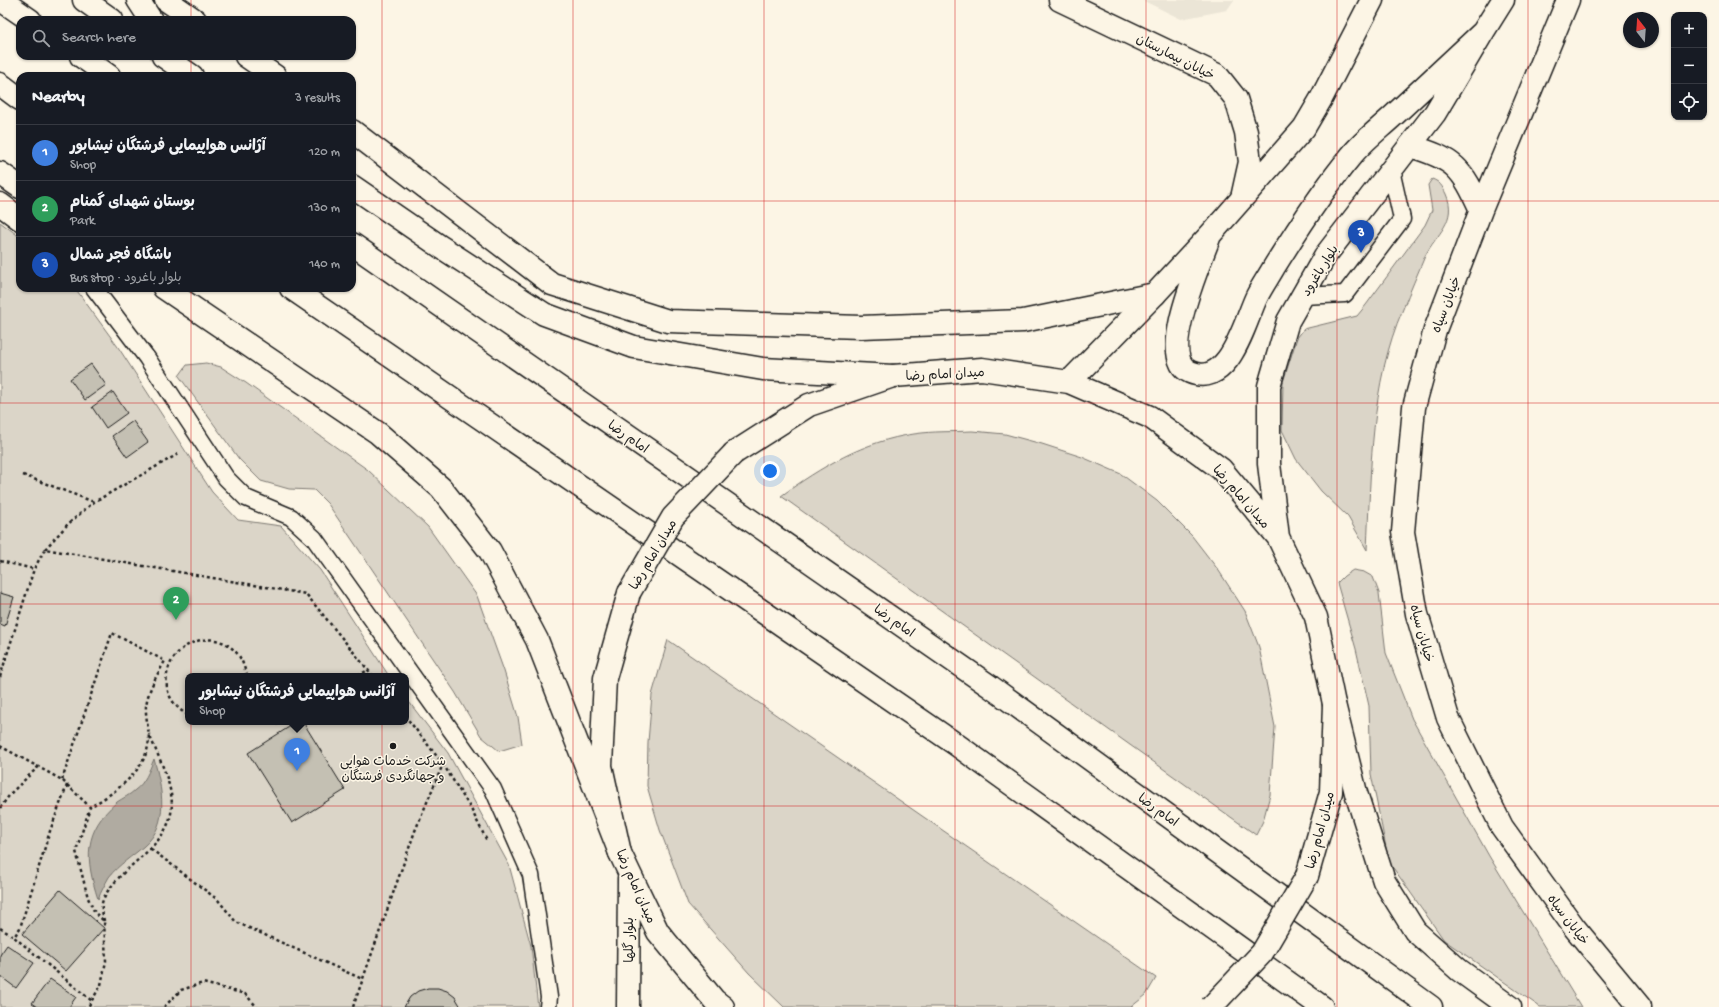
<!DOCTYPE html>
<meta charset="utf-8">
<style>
body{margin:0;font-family:"Gochi Hand","Playpen Sans Arabic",sans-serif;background:#242831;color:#f1f3f6}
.controls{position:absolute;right:12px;top:12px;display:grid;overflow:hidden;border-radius:8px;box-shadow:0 1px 3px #0004}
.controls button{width:36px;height:36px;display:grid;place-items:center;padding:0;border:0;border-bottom:1px solid #363941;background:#171b24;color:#f1f3f6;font:20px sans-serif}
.compass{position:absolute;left:1623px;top:12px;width:36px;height:36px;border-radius:50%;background:#171b24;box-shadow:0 1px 3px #0004;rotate:343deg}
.you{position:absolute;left:770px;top:471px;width:14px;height:14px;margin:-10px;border:3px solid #fff;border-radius:50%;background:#1a73e8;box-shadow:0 0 0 6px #1a73e833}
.badge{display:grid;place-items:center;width:26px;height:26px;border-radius:50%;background:#1a73e8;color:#fff;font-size:13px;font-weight:700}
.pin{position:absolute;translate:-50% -33px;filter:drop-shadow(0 1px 2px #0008)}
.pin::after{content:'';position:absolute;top:21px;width:14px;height:12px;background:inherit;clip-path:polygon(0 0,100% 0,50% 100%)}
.popup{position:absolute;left:185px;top:673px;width:224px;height:52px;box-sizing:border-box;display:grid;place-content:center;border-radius:8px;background:#171b24;filter:drop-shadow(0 1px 3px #0005);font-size:13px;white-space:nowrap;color:#9ea1a6}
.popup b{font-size:15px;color:#f1f3f6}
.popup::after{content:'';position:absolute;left:50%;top:100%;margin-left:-8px;border:8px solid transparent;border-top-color:#171b24}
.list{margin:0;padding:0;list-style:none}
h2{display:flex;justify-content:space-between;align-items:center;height:52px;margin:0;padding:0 16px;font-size:17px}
h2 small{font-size:13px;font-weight:400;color:#9ea1a6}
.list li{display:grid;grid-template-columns:26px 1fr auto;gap:12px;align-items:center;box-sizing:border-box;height:56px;padding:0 16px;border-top:1px solid #363941}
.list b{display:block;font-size:15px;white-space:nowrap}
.list p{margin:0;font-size:13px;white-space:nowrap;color:#9ea1a6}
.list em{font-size:13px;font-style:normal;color:#9ea1a6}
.icon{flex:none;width:22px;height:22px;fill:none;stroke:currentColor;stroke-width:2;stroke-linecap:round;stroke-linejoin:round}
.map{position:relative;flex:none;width:1719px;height:1007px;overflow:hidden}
.search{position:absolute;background:#171b24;box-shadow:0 1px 3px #0004;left:16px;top:16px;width:340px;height:44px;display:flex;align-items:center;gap:10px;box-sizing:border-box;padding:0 14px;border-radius:12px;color:#9ea1a6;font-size:15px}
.panel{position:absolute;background:#171b24;box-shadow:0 1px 3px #0004;left:16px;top:72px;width:340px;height:220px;border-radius:12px}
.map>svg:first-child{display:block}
.built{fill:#ebe5d6}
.green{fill:#dbd5c8;stroke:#7c7872}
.water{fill:#b0aba1;stroke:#75726c}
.building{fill:#c4c0b3;stroke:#1c1c1c}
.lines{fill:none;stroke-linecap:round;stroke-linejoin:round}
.service-casing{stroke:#1c1c1c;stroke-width:19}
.tertiary-casing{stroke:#1c1c1c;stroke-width:25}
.secondary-casing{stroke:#1c1c1c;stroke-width:25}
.primary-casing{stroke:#1c1c1c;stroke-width:25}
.trunk-casing{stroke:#1c1c1c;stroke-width:25}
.path{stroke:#1c1c1c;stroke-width:2.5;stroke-dasharray:3 3;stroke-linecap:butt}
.service{stroke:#fcf5e5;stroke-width:16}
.tertiary{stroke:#fcf5e5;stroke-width:22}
.secondary{stroke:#fcf5e5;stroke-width:22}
.primary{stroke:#fcf5e5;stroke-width:22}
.trunk{stroke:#fcf5e5;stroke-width:22}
.primary-bridge-casing{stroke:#1c1c1c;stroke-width:25;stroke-linecap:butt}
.primary-bridge{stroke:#fcf5e5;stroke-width:22}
.grid{fill:none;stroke:#d62828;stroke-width:1;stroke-opacity:0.55}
.poi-dot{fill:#1c1c1c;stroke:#fcf5e5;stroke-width:1.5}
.labels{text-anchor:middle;stroke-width:3;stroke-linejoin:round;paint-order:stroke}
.street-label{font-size:13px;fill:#1c1c1c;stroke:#fcf5e5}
.poi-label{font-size:13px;fill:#1c1c1c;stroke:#fcf5e5}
</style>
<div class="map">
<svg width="1719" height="1007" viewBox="0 0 1719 1007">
<rect width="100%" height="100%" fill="#fcf5e5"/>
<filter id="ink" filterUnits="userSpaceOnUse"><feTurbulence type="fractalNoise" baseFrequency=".025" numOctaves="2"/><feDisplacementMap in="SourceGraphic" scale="8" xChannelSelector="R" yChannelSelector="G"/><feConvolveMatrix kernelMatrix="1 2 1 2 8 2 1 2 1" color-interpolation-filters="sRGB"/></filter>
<g filter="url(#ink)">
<path class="built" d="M1142 0H1234L1227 10 1181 19Z"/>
<path class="green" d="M1432 179C1440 182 1442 186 1446 194 1458 221 1436 234 1425 256 1418 273 1410 291 1403 309 1370 385 1371 469 1367 550L1348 517 1321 491 1296 459 1282 430 1283 382 1297 338 1304 329 1357 316 1366 305 1425 225 1432 210 1428 185Z
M0 222 20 237V288H75L118 347 212 492 238 520 281 526 320 570 389 676H188V722H406V698L448 753 509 865 531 946 538 1007H0Z
M206 363 221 367 246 383 368 470 428 527 477 596 504 671 518 717 522 744 499 751 481 736 455 692 328 504 314 490 289 489 261 481 239 459 179 376 187 365Z
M972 431 1005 434 1042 444 1082 457 1121 474 1157 501 1192 536 1219 571 1245 611 1259 647 1275 727 1270 795 1263 821 1256 835 781 496C821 467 864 441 914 434 933 431 953 432 972 431Z
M1353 570 1364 572 1373 577 1379 593 1386 653 1412 719 1489 856 1581 1007H1540L1444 940 1389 862 1371 774 1369 706 1356 649 1337 583 1344 576Z
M668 640 1156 978 1146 995 1131 1007H784L749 973 688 904 660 830 647 786 648 742 652 695Z"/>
<path class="water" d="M154 759C162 788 170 824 144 846 133 856 118 865 109 877 105 884 101 892 98 899 85 859 83 831 117 802 123 798 130 795 135 790 145 783 149 771 154 759Z"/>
<path class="building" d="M91 364 106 385 85 400 70 379Z
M113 392 127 413 106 428 92 407Z
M133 421 148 442 127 457 112 436Z
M0 593 14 597 5 626 0 624Z
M297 722H303L345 790 292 823 248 753Z
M60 890 104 928 66 971 22 934Z
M7 945 34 963 16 988 0 976V955Z
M50 979 76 997 69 1007H38L32 1003Z
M428 988H438L447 991 455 997 461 1007H404L410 997 418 991Z"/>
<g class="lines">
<defs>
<path id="service" d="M94 288 147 358 226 478 246 498 291 517 314 538 493 789 531 875 549 997 548 1007
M1302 296 1345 294 1402 219 1391 170"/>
<path id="tertiary" d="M0 204 20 219"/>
<path id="secondary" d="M138 0 151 20
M166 0 195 20
M1060 0 1217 75 1236 99 1246 132 1250 162 1242 198
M1568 0 1481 210 1435 330 1414 407 1403 532 1417 614 1448 718 1502 827 1574 927 1640 1007
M246 56 275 76
M352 131 552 284 668 321 861 327 1023 321 1155 294
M1410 146C1455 159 1462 168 1481 210"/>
<path id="primary" d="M1210 235C1202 259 1156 357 1190 372 1230 389 1245 320 1257 296 1262 286 1269 276 1274 267 1297 230 1323 189 1351 156 1363 141 1379 129 1393 116 1423 88 1453 60 1483 32
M1069 382 1155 294 1210 235 1304 128 1321 99 1372 0
M734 453 809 405 893 376 982 369 1069 382 1150 417 1221 469 1278 537 1316 617 1334 704 1331 792 1307 876
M1278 537 1269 464V386L1288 321 1325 256 1435 113 1483 32 1503 0
M629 593 605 678 601 766 620 853 629 872 658 932 714 1000 723 1007
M628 1007 629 878"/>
<path id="trunk" d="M1 0 30 20
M84 0 112 20
M81 56 109 76
M163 56 192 76
M0 84 20 99
M0 173 20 187
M352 186 441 247 544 314 634 347 763 369 893 376
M352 244 991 687 1431 1007
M164 288 378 433 441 488 490 551 537 640 620 853
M291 288 957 745 1322 1007
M1334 704 1356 793 1384 881 1415 931 1459 970 1510 1007"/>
</defs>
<use href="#service" class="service-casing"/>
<use href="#tertiary" class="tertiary-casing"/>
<use href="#secondary" class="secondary-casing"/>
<use href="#primary" class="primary-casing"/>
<use href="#trunk" class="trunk-casing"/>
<path class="path" d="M23 475 94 502
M45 549 68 524 94 502 180 453
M0 561 34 569 45 549 306 594 373 676
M358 676 368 670
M0 677 34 569
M188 715C177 709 169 699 167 687 161 650 208 623 235 651 242 658 244 667 247 676
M276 722 277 724 283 722
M0 746 62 780 90 807
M443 764 471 809 487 841
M62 780 112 633 165 661C157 675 148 690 146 706 145 719 151 734 148 746 143 774 112 794 90 807L76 851 88 898 95 913 104 921 106 961 101 985 88 1007
M67 785 50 831 20 928 14 937 92 1001
M0 808 11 793 38 767
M151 849 218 900 236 922 362 979
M104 921C103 915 101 908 102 903 104 895 110 888 115 882 139 854 178 838 171 794 167 772 157 754 149 734
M0 928 14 937
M164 1007 181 990 203 983 245 994 257 1007
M353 1007 415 831 443 764 406 717"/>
<use href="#service" class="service"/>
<use href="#tertiary" class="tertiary"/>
<use href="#secondary" class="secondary"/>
<use href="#primary" class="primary"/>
<use href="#trunk" class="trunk"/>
<defs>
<path id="primary-bridge" d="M629 593 673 517 734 453
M1211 1007 1262 953 1307 876"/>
</defs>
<use href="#primary-bridge" class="primary-bridge-casing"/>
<use href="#primary-bridge" class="primary-bridge"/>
</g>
</g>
<path class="grid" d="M191 0V20M382 0V1007M573 0V1007M764 0V1007M955 0V1007M1146 0V1007M1337 0V1007M1528 0V1007M191 56V76M0 201H20M352 201H1719M191 288V1007M0 403H1719M0 604H1719M0 806H1719"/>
<circle class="poi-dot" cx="393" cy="746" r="4"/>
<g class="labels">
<g class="street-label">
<text transform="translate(1176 56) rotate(27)" y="5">خیابان بیمارستان</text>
<text transform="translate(1319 270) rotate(-58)" y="5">بلوار باغرود</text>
<text transform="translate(1445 304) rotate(-69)" y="5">خیابان سپاه</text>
<text transform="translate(945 373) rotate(-3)" y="5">میدان امام رضا</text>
<text transform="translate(629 436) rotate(35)" y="5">امام رضا</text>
<text transform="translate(1242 496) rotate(49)" y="5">میدان امام رضا</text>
<text transform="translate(652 554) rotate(-59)" y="5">میدان امام رضا</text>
<text transform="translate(895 620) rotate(35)" y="5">امام رضا</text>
<text transform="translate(1423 633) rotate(75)" y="5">خیابان سپاه</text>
<text transform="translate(1159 809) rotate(36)" y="5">امام رضا</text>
<text transform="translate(1319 830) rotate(-75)" y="5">میدان امام رضا</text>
<text transform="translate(637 886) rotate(66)" y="5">میدان امام رضا</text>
<text transform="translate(1569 919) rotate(53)" y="5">خیابان سپاه</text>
<text transform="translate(628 940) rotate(-90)" y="5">بلوار گلها</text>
</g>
<g class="poi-label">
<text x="393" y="765">شرکت خدمات هوایی<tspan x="393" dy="15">و جهانگردی فرشتگان</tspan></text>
</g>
</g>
</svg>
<div class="controls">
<button>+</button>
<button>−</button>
<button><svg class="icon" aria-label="locate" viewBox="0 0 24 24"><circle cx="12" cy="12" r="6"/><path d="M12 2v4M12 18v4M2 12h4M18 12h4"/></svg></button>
</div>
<svg class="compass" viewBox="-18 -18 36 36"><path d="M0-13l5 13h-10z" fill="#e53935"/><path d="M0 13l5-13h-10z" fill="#9ea1a6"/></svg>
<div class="you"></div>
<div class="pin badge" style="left:297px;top:771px;background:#3f7fe0">1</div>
<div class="popup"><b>آژانس هواپیمایی فرشتگان نیشابور</b>Shop</div>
<div class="pin badge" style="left:176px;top:620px;background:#2e9e5b">2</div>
<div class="pin badge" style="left:1361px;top:253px;background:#1a4fb4">3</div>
<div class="search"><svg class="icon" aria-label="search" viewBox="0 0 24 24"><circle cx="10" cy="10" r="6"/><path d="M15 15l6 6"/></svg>Search here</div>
<section class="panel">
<h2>Nearby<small>3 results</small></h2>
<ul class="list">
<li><span class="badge" style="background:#3f7fe0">1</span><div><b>آژانس هواپیمایی فرشتگان نیشابور</b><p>Shop</p></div><em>120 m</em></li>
<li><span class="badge" style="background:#2e9e5b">2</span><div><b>بوستان شهدای گمنام</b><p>Park</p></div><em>130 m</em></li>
<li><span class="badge" style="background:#1a4fb4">3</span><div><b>باشگاه فجر شمال</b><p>Bus stop · بلوار باغرود</p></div><em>140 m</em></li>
</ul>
</section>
</div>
